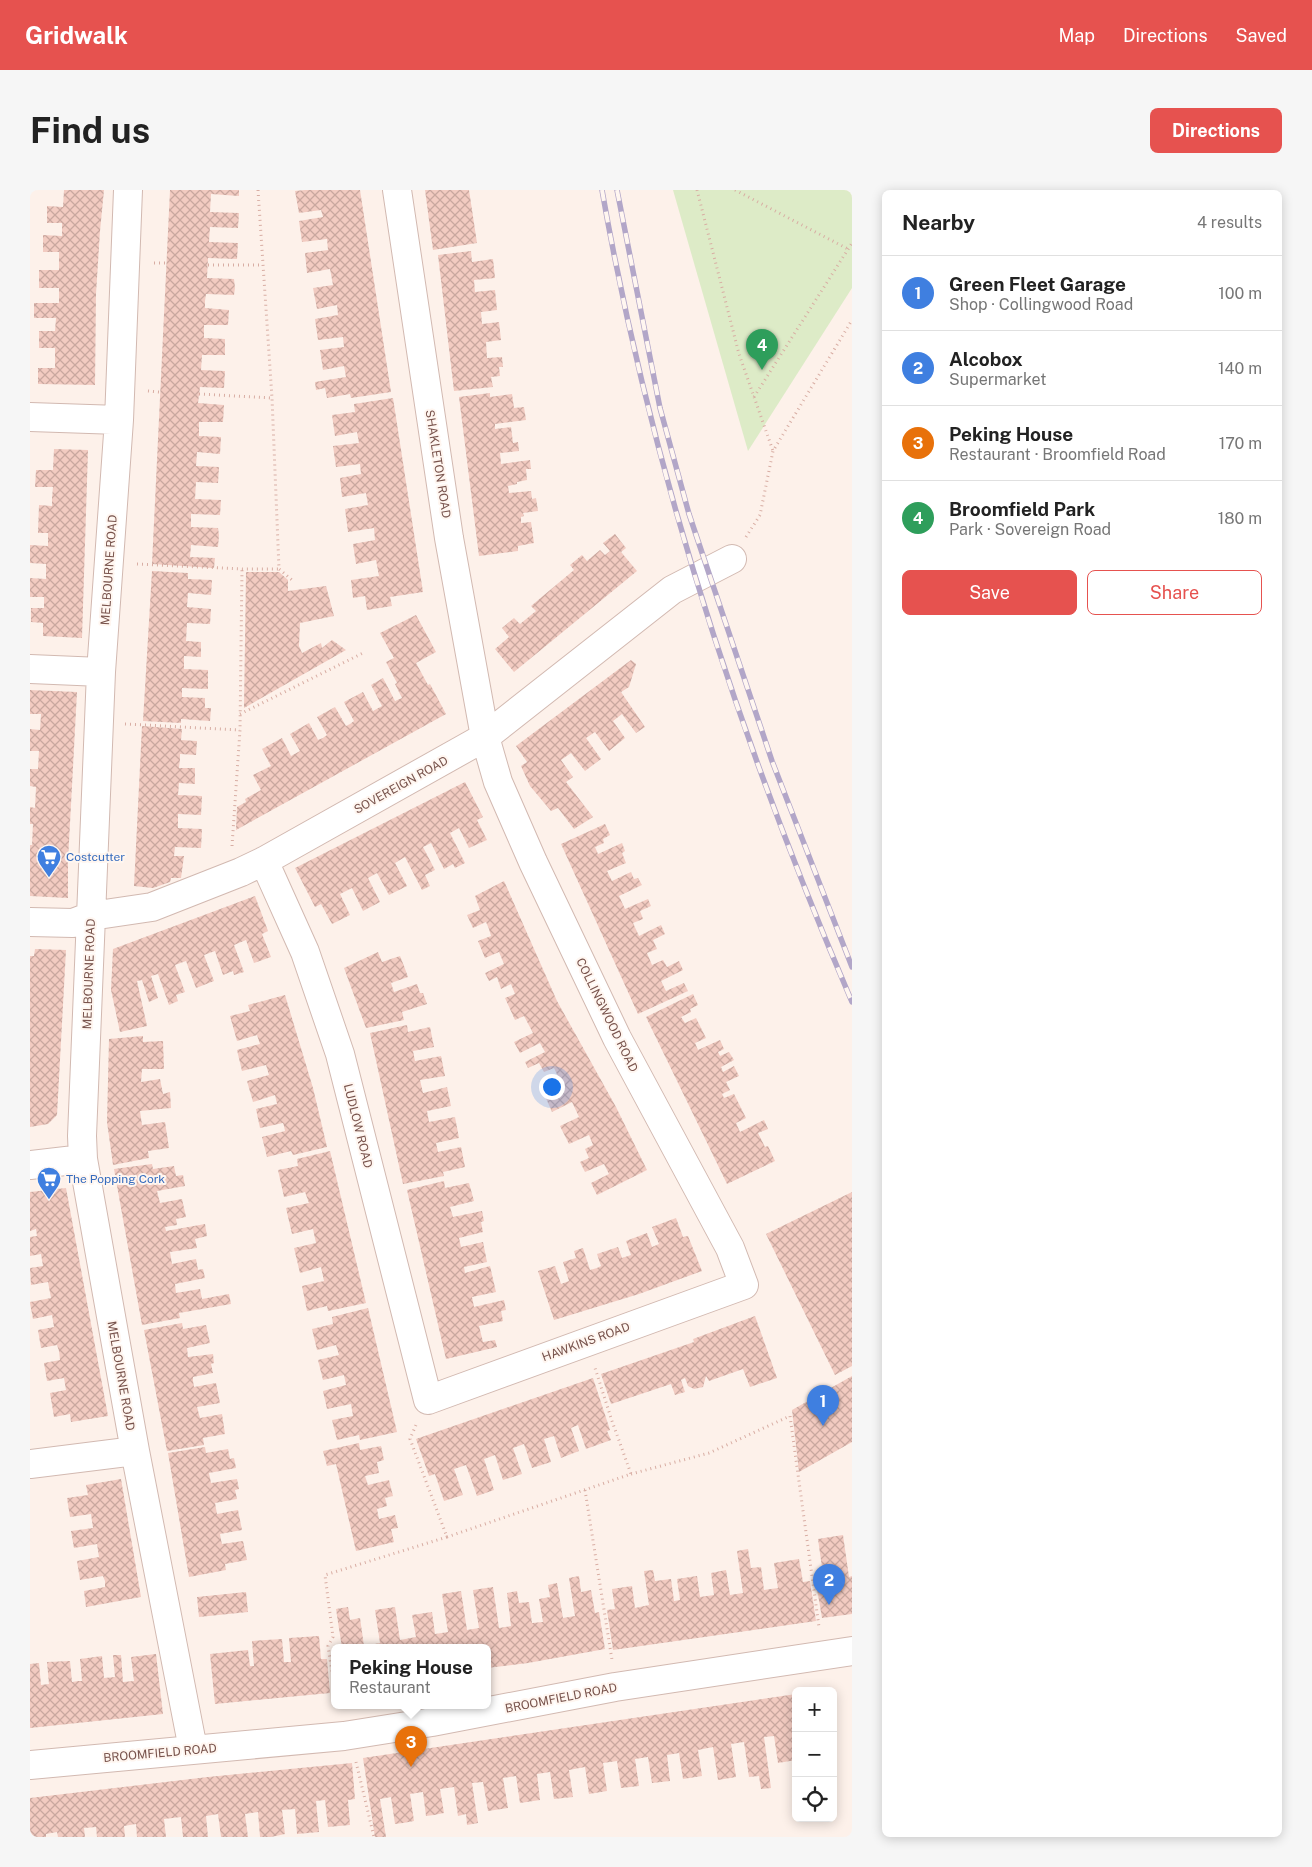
<!DOCTYPE html>
<meta charset="utf-8">
<style>
body{margin:0;font-family:"Public Sans",sans-serif;background:#f6f6f6;color:#222}
.controls{position:absolute;right:15px;bottom:15px;display:grid;overflow:hidden;border-radius:8px;box-shadow:0 2px 12px #0003}
.controls button{width:45px;height:45px;display:grid;place-items:center;padding:0;border:0;border-bottom:1px solid #e0e0e0;background:#fff;color:#222;font:25px sans-serif}
.you{position:absolute;left:521px;top:896px;width:18px;height:18px;margin:-12px;border:4px solid #fff;border-radius:50%;background:#1a73e8;box-shadow:0 0 0 8px #1a73e833}
.badge{display:grid;place-items:center;width:32px;height:32px;border-radius:50%;background:#e6524f;color:#fff;font-size:16px;font-weight:700}
.pin{position:absolute;translate:-50% -41px;filter:drop-shadow(0 1px 2px #0008)}
.pin::after{content:'';position:absolute;top:26px;width:18px;height:15px;background:inherit;clip-path:polygon(0 0,100% 0,50% 100%)}
.popup{position:absolute;left:301px;top:1454px;width:160px;height:65px;box-sizing:border-box;display:grid;place-content:center;border-radius:8px;background:#fff;filter:drop-shadow(0 1px 4px #0005);font-size:16px;white-space:nowrap;color:#767676}
.popup b{font-size:19px;color:#222}
.popup::after{content:'';position:absolute;left:50%;top:100%;margin-left:-10px;border:10px solid transparent;border-top-color:#fff}
.list{margin:0;padding:0;list-style:none}
h2{display:flex;justify-content:space-between;align-items:center;height:65px;margin:0;padding:0 20px;font-size:21px}
h2 small{font-size:16px;font-weight:400;color:#767676}
.list li{display:grid;grid-template-columns:32px 1fr auto;gap:15px;align-items:center;box-sizing:border-box;height:75px;padding:0 20px;border-top:1px solid #e0e0e0}
.list b{display:block;font-size:19px;white-space:nowrap}
.list p{margin:0;font-size:16px;white-space:nowrap;color:#767676}
.list em{font-size:16px;font-style:normal;color:#767676}
.actions{display:flex;gap:10px;padding:15px 20px}
.actions a{flex:1;padding:11px 0;border:1px solid #e6524f;border-radius:8px;text-align:center;font-size:18px;color:#e6524f}
.actions .main{background:#e6524f;color:#fff}
.icon{flex:none;width:28px;height:28px;fill:none;stroke:currentColor;stroke-width:2;stroke-linecap:round;stroke-linejoin:round}
.map{position:relative;flex:none;width:822px;height:1647px;overflow:hidden;border-radius:8px}
header{display:flex;align-items:center;gap:30px;box-sizing:border-box;height:70px;padding:0 25px;background:#e6524f;color:#fff}
header strong{font-size:24px}
nav{display:flex;gap:28px;margin-inline-start:auto;font-size:18px}
.intro{display:flex;align-items:center;justify-content:space-between;box-sizing:border-box;height:120px;padding:0 30px}
h1{margin:0;font-size:35px}
.button{padding:12px 22px;border-radius:8px;background:#e6524f;color:#fff;font-size:18px;font-weight:700}
main{display:flex;gap:30px;padding:0 30px}
aside{flex:1;background:#fff;border-radius:8px;box-shadow:0 2px 12px #0003}
.map>svg:first-child{display:block}
.park{fill:#ddebc7}
.building{fill:url(#building-cross-hatch)}
.lines{fill:none;stroke-linecap:round;stroke-linejoin:round}
.minor-casing{stroke:#d2b9b1;stroke-width:30}
.path{stroke:#d8ada3;stroke-width:3;stroke-dasharray:1 4;stroke-linecap:butt}
.minor{stroke:#fff;stroke-width:28}
.rail-casing{stroke:#b2a6c8;stroke-width:5.5}
.rail{stroke:#fff6f0;stroke-width:4;stroke-dasharray:11;stroke-linecap:butt}
.labels{text-anchor:middle;stroke-width:4;stroke-linejoin:round;paint-order:stroke}
.street-label{font-size:12px;fill:#78534c;stroke:#fff6f0}
.shop-label{font-size:12px;fill:#366cbe;stroke:#fff6f0;text-anchor:start}
</style>
<header>
<strong>Gridwalk</strong>
<nav><a>Map</a><a>Directions</a><a>Saved</a></nav>
</header>
<div class="intro"><h1>Find us</h1><a class="button">Directions</a></div>
<main>
<div class="map">
<svg width="822" height="1647" viewBox="0 0 822 1647">
<defs>
<pattern id="building-cross-hatch" width="8" height="8" patternUnits="userSpaceOnUse" patternTransform="scale(1.25)"><rect width="8" height="8" fill="#f2cbc1"/><path d="M0 0l8 8M0 8l8-8" fill="none" stroke="#c9a79f"/></pattern>
</defs>
<rect width="100%" height="100%" fill="#fdf1ea"/>
<path class="park" d="M643 0H822V98L718 261Z"/>
<path class="building" d="M34 0H74L70 41 66 104 65 195 8 194V178H25V158H9V141H25L26 128H4V113H29V98H9V80H29V62H13V45L32 46V33H17V16L33 17Z
M140 0H209V6L181 4 180 22 209 23 208 38 180 37 179 52 208 53 207 69 178 68 177 88 204 89 205 98 204 105 176 104 175 111V118L199 120 198 135H174V148L195 149V165H172L171 180 195 181 194 198 170 197 168 213 194 215 193 232H169V246L191 247 190 264 167 262 166 276 189 277 188 293 166 292 165 309 191 310 190 325 161 324V337L188 338 189 345 188 357 161 355 160 367 185 368 184 378 122 374Z
M275 0H330L361 202 321 208 320 204 297 208 295 198 286 200 285 192 316 187 314 176 293 180 290 160 314 157 313 147 288 150 285 129 308 125 307 115 287 119 283 98 303 95 300 79 277 83 275 63 298 60 297 49 272 52 269 31 293 27 291 20 269 23 265 1Z
M395 0H439L447 53 403 60Z
M441 61 442 72 463 69 465 88 444 90 445 102 465 100 467 120 451 122 452 134 469 132 471 150 456 152 457 168 472 167 473 177H469L470 186 461 187 463 197 424 201 408 65Z
M460 203V207L482 204 484 218 494 217 496 230 465 234V239L481 237 483 253 488 252 489 261 470 263 471 274 500 270 501 279H496L497 290 487 292V294L478 296 479 303 501 301 502 309 506 308 508 321 493 323 494 326 491 327V333L501 332 504 353 488 356V361L449 366 429 207Z
M363 208 393 402 360 407 362 416 337 420 335 406 323 408 321 390 349 386 346 370 326 374 323 354 345 350 344 338 318 342 315 319 338 315 336 303 312 307 310 288 331 284 330 274 306 277 303 256 329 253 327 242 305 246 302 225 325 222 324 214Z
M24 259 58 260 52 448 13 446V433L1 432V418H14V407H0V388L16 389V374L0 373V355L18 356V343H8L9 315 22 316V308L23 297H5L6 280H23Z
M585 344 596 358 591 362 607 381 484 482 465 459 479 447 472 438 484 428 490 434 506 421 501 416 544 380 540 375 552 365 557 371 570 360 575 365 580 361 573 353Z
M122 381 158 383V389L182 390 181 405 158 403 157 417 181 419 180 434 157 433 156 451 171 452V467L154 466V479L178 480V499L152 498V507L175 508V518H181L180 531 151 529V533L113 531Z
M216 382H249L258 390V401L296 396 304 426 270 433 269 456 272 463 291 453 292 458 302 450 316 460 214 518Z
M386 425 406 462 386 473 398 495 400 494 416 524 206 640 207 617 216 612 215 609 231 600 223 585 241 576 232 559 252 548 261 566 270 561 260 544 279 533 288 550 293 548 297 545 287 527 305 517 316 536 320 534 324 531 314 512 333 502 343 521 352 516 341 495 353 488 365 511 372 508 365 494 367 493 356 472 364 468 350 443Z
M601 470 606 474 599 497 591 502 615 537 606 543 592 524 583 531 595 548 579 561 565 542 556 548 571 569 555 581 541 563 531 570 543 587 536 592 563 627 544 639 528 618 521 621 500 596 491 576 497 572 486 556Z
M0 500 47 502 38 671V708L0 706V655H2L3 634H0V617L5 618 6 597 0 596V579H8L9 561H0V539L10 540 11 524H0Z
M112 536 152 539 151 550 167 551 166 565 150 564V569L149 578H165V594L149 593 148 605 172 606 171 625 148 624V638L172 639 171 658 145 657 144 666H154L151 688H141L140 692 123 698 104 696Z
M435 592 453 627 447 630 457 650 439 658 429 638 420 643 435 673 425 678 423 674 414 679 401 653 393 657 405 680 395 685 400 696 392 700 375 667 365 673 377 696 359 705 347 683 338 688 350 712 333 721 322 698 310 704 320 725 302 734 291 714 285 717 265 678Z
M575 634 580 645 573 649 574 653 565 657 568 664 592 653 595 661 592 663 596 673 577 681 582 691 601 682 604 689 608 688 612 695 589 706 595 719 618 709 621 716 610 721 613 729 603 733 609 746 631 735 635 744 623 750 627 759 617 763 622 775 633 770 637 777 649 771 653 780 631 791 636 801 654 793 658 801 608 824 531 654Z
M474 691 527 811 586 917 617 980 567 1005 561 993 579 984 574 974 555 982 550 972 559 968 555 959 563 955 559 945 539 954 530 936 549 927 542 912 522 922 515 906 533 897 524 878 514 882 509 873 498 878 495 872 515 862 510 853 490 863 484 852 503 843 494 826 485 830 475 808 485 804 481 794 471 799 467 787 459 791 455 783 474 774 469 762 455 768 448 751 461 746 459 739 456 732 443 738 437 725 450 720 445 706Z
M225 706 238 741 232 744 241 767 224 773 216 750 204 755 214 782 204 785 203 781 193 785 185 761 174 765 184 791 166 798 156 771 145 775 155 802 146 805 148 811 139 815 128 784 121 786 128 808 119 812 112 790 107 791 117 836 90 842 81 800 83 759Z
M5 759 36 760 27 925 18 934 0 937V766H4Z
M348 762 352 772 370 766 374 776 378 787 361 793 364 802 387 794 390 803H393L397 814 372 822 374 830 336 838 314 778Z
M663 804 668 815 660 819 661 822 651 827 655 833 666 828 676 848 665 853 668 860 690 850 694 859 688 862 690 866 699 862 704 870 691 877 693 882 704 876 709 886 696 892 700 900 692 904 694 908 704 904 716 928 706 933 710 942 734 930 738 939 728 943 735 957 738 956 745 971 697 994 616 827Z
M255 805 283 898 297 957 263 965 261 961 237 967 232 947 255 941 254 936 253 933 230 938 226 919 247 914 245 905 223 912 217 891 239 885 236 875 212 881 207 860 230 854 227 845 207 851 200 826 220 821 218 815Z
M377 835 378 842 400 837 404 857 383 861 385 871 411 866 415 886 390 890 393 903 417 897 421 916 397 921 399 932 425 927 429 948 406 953 408 962 431 957 435 977 413 982 414 986 373 994 340 843Z
M113 846V852L133 851 134 879H112L111 892 130 889 133 904 140 902 141 918 110 921 112 935 135 932 139 958 118 961 119 968 83 975 77 932 79 849Z
M300 961 336 1113 298 1121 297 1116 277 1121 272 1096 294 1091 291 1077 270 1083 264 1058 286 1053 283 1039 262 1044 256 1018 279 1013 275 1002 254 1007 248 980 268 976 267 969Z
M122 974 123 979 144 976 146 986 153 985 155 996 127 1001 130 1013 152 1009 156 1027 146 1029 147 1035 135 1037 136 1041 175 1034 177 1046 165 1049 167 1058 140 1062 142 1074 166 1069 168 1080 173 1079 175 1088 145 1094 146 1103 170 1099 172 1109 199 1104 201 1114 149 1123 150 1128 112 1135 84 979Z
M414 991 415 998 439 993 444 1011 420 1017 423 1027 452 1021 454 1031 451 1032 453 1042 429 1048 431 1057 453 1052 457 1072 434 1077 435 1083 460 1076 466 1102 442 1107 444 1117 474 1110 476 1120 471 1121 473 1131 449 1136 453 1152 465 1150 467 1157 416 1169 377 1000Z
M36 998 78 1226 41 1232 40 1224 24 1227 20 1203 36 1200 34 1188 17 1191 14 1173 30 1170 29 1161 27 1155 11 1158 8 1140 24 1137 22 1125 3 1129 0 1113V1112L21 1108 18 1092 1 1095 0 1078 13 1076 11 1064 0 1066V1047L7 1046 6 1039 0 1041V1002Z
M822 1002V1176L805 1185 736 1044Z
M646 1028 653 1047 658 1046 672 1081 609 1104 524 1130 508 1081 525 1076 531 1094 539 1091 533 1072 546 1068 544 1061 553 1058 560 1080 567 1078 571 1076 567 1064 588 1057 592 1068 601 1065 596 1051 617 1043 622 1057 629 1054 622 1037Z
M338 1118 367 1242 330 1250 329 1245 307 1250 302 1230 323 1226 321 1214 297 1219 293 1201 316 1195 314 1185 293 1190 288 1170 309 1165 306 1155 287 1160 282 1139 303 1134 302 1127Z
M725 1126 747 1188 720 1197 713 1179 679 1191 676 1186 673 1197 664 1199 658 1196 655 1188 651 1190 655 1202 645 1205 641 1194 581 1214 571 1184 664 1152 663 1149Z
M152 1133 153 1139 176 1135 180 1153 157 1158 158 1167 183 1164 184 1173 181 1174 183 1183 163 1187V1191L164 1197 186 1193 190 1213 167 1217 170 1228 192 1224 195 1244 173 1248 174 1255 137 1261 114 1140Z
M822 1186V1252L769 1282 762 1220Z
M563 1188 580 1240 577 1241 581 1250 556 1259 548 1235 541 1238 549 1261 531 1268 524 1246 514 1249 521 1272 502 1278 494 1254 483 1258 492 1284 473 1290 465 1265 454 1269 464 1300 447 1306 436 1275 424 1279 433 1305 414 1311 405 1284 399 1286 386 1249Z
M329 1253 330 1260 351 1256 354 1270 347 1272 349 1283 335 1286 338 1295 359 1290 363 1306 355 1308 357 1316 347 1319 349 1329 365 1325 368 1338 361 1339 364 1352 326 1361 306 1274 297 1276 293 1261Z
M175 1257 176 1263 198 1259 200 1269 204 1268 206 1278 179 1283 181 1293 207 1289 209 1299 205 1300 207 1309 185 1313 187 1324 208 1320 212 1340 190 1344 191 1350 192 1354 213 1351 217 1370 195 1374 196 1380 159 1387 138 1263Z
M91 1289 111 1407 56 1417 54 1401 75 1397V1391L73 1386 50 1390 47 1371 69 1367 67 1354 44 1358 41 1341 63 1338 61 1324 40 1327 37 1308 58 1305 56 1295Z
M813 1345 819 1387 822 1386V1424L792 1428 786 1393 794 1392 788 1349Z
M718 1359 721 1378 731 1377 734 1400 748 1398 744 1373 769 1369 773 1392 780 1391 786 1431 583 1460 577 1420 585 1419 582 1399 602 1396 605 1418 619 1415 614 1381 623 1380 625 1391 641 1389 644 1411 650 1410 647 1389 667 1386 670 1407 684 1405 681 1383 696 1380 700 1405 713 1403 707 1361Z
M549 1386 551 1402 561 1400 565 1423 569 1422 575 1459 498 1473 457 1478V1458H312L306 1419 318 1417 320 1430 330 1428 334 1456 350 1453 345 1420 365 1417 370 1450 386 1447 382 1425 402 1422 405 1444 418 1442 412 1404 431 1401 437 1440 449 1438 443 1400 463 1397 469 1438 481 1436 477 1403 487 1401 489 1413 499 1412 502 1433 513 1432 509 1409 520 1407 518 1395 527 1393 533 1428 545 1426 539 1388Z
M216 1402 218 1422 169 1427 167 1407Z
M289 1446 291 1469H297L300 1503 185 1514 180 1464 218 1460 220 1476H224L222 1451 252 1449 254 1472H261L259 1448Z
M126 1464 133 1524 0 1538V1474L9 1473 11 1495 19 1494 17 1472 40 1471 42 1492 48 1491H52L50 1469 72 1466 74 1488 85 1487 83 1465H91L93 1492 104 1491 101 1467Z
M766 1504V1544H764L766 1570 748 1573 744 1546 734 1547 741 1598 731 1599 729 1586 719 1587 714 1552 701 1554 706 1587 688 1590 683 1557 668 1560 672 1586 653 1589 649 1563 637 1565 640 1591 622 1593 618 1567 605 1569 609 1596 591 1598 587 1571 573 1573 577 1601 559 1604 555 1577 539 1580 543 1607 524 1609 520 1582 507 1584 510 1610 490 1613 486 1586 473 1588 478 1618 458 1621 453 1592 442 1593 448 1633 437 1635 436 1624 428 1626 424 1597 410 1599 414 1623 404 1625 396 1626 393 1602 380 1604 384 1631 373 1633 365 1634 361 1607 350 1609 356 1647H345L333 1568Z
M322 1573 325 1609 318 1610 320 1635 298 1637 295 1610 286 1611 289 1642 267 1644 265 1619 252 1620 255 1644 241 1647H230L228 1622 215 1624 218 1647H191L188 1624 176 1626 178 1647H153L151 1627 134 1629 136 1647H107L106 1634 94 1636 95 1647H67L66 1637 54 1638 55 1647H28L27 1642 16 1644V1647H0V1608L178 1587Z"/>
<g class="lines">
<defs>
<path id="minor" d="M98 0 89 230 71 482 52 946 53 969 105 1261 163 1559
M0 227 89 230
M0 479 71 482
M234 671 275 762 310 864 398 1210 714 1095 700 1058 587 848 503 672 468 592 455 547 419 348 367 0
M0 732 43 733 61 726 122 717 211 682 234 671 455 547 642 400 702 369
M0 975 53 969
M0 1274 105 1261
M0 1575 314 1546 402 1532 585 1497 822 1461"/>
</defs>
<use href="#minor" class="minor-casing"/>
<path class="path" d="M228 0 242 208 249 379 262 390
M667 0 709 164 743 261
M705 0 818 59
M124 73H136
M178 75H232
M118 201 129 202
M169 204 242 208
M724 207 822 53
M716 347 730 325 743 261 822 130
M107 374 212 379H249
M210 524 333 463
M95 534 210 540
M202 656 210 540 212 379
M601 1284 679 1263 760 1226 789 1437
M555 1300 582 1470
M417 1347 601 1284 582 1231 565 1178
M305 1501 298 1456 303 1447 295 1385 417 1347 380 1249 386 1235
M326 1572 344 1647"/>
<use href="#minor" class="minor"/>
<defs>
<path id="rail" d="M572 0C621 280 710 551 822 812
M587 0 630 218 659 324 742 571 822 777"/>
</defs>
<use href="#rail" class="rail-casing"/>
<use href="#rail" class="rail"/>
</g>
<defs>
<symbol id="supermarket-pin" viewBox="-11 -11 22 30"><path d="M0 17L-7.5 6A9.5 9.5 0 1 1 7.5 6Z" fill="#3f7fe0" stroke="#fff6f0"/><path d="M-6-5.5h2.5l.6 2H6L4.5 2H-2.5L-4.4-4H-6ZM-1.5 3.2a1.3 1.3 0 1 0 .1 0ZM3 3.2a1.3 1.3 0 1 0 .1 0Z" fill="#fff"/></symbol>
</defs>
<g fill-rule="evenodd">
<use href="#supermarket-pin" x="5" y="653" width="28" height="38"/>
<use href="#supermarket-pin" x="5" y="975" width="28" height="38"/>
</g>
<g class="labels">
<g class="street-label">
<text transform="translate(408 274) rotate(81)" y="4">SHAKLETON ROAD</text>
<text transform="translate(79 380) rotate(-86)" y="4">MELBOURNE ROAD</text>
<text transform="translate(371 595) rotate(-29)" y="4">SOVEREIGN ROAD</text>
<text transform="translate(59 784) rotate(-88)" y="4">MELBOURNE ROAD</text>
<text transform="translate(577 825) rotate(64)" y="4">COLLINGWOOD ROAD</text>
<text transform="translate(328 936) rotate(76)" y="4">LUDLOW ROAD</text>
<text transform="translate(556 1152) rotate(-20)" y="4">HAWKINS ROAD</text>
<text transform="translate(91 1186) rotate(80)" y="4">MELBOURNE ROAD</text>
<text transform="translate(531 1508) rotate(-11)" y="4">BROOMFIELD ROAD</text>
<text transform="translate(130 1563) rotate(-5)" y="4">BROOMFIELD ROAD</text>
</g>
<g class="shop-label">
<text x="36" y="671">Costcutter</text>
<text x="36" y="993">The Popping Cork</text>
</g>
</g>
</svg>
<div class="controls">
<button>+</button>
<button>−</button>
<button><svg class="icon" aria-label="locate" viewBox="0 0 24 24"><circle cx="12" cy="12" r="6"/><path d="M12 2v4M12 18v4M2 12h4M18 12h4"/></svg></button>
</div>
<div class="you"></div>
<div class="pin badge" style="left:793px;top:1236px;background:#3f7fe0">1</div>
<div class="pin badge" style="left:799px;top:1415px;background:#3f7fe0">2</div>
<div class="pin badge" style="left:381px;top:1577px;background:#e8710a">3</div>
<div class="popup"><b>Peking House</b>Restaurant</div>
<div class="pin badge" style="left:732px;top:180px;background:#2e9e5b">4</div>
</div>
<aside>
<h2>Nearby<small>4 results</small></h2>
<ul class="list">
<li><span class="badge" style="background:#3f7fe0">1</span><div><b>Green Fleet Garage</b><p>Shop · Collingwood Road</p></div><em>100 m</em></li>
<li><span class="badge" style="background:#3f7fe0">2</span><div><b>Alcobox</b><p>Supermarket</p></div><em>140 m</em></li>
<li><span class="badge" style="background:#e8710a">3</span><div><b>Peking House</b><p>Restaurant · Broomfield Road</p></div><em>170 m</em></li>
<li><span class="badge" style="background:#2e9e5b">4</span><div><b>Broomfield Park</b><p>Park · Sovereign Road</p></div><em>180 m</em></li>
</ul>
<div class="actions"><a class="main">Save</a><a>Share</a></div>
</aside>
</main>
